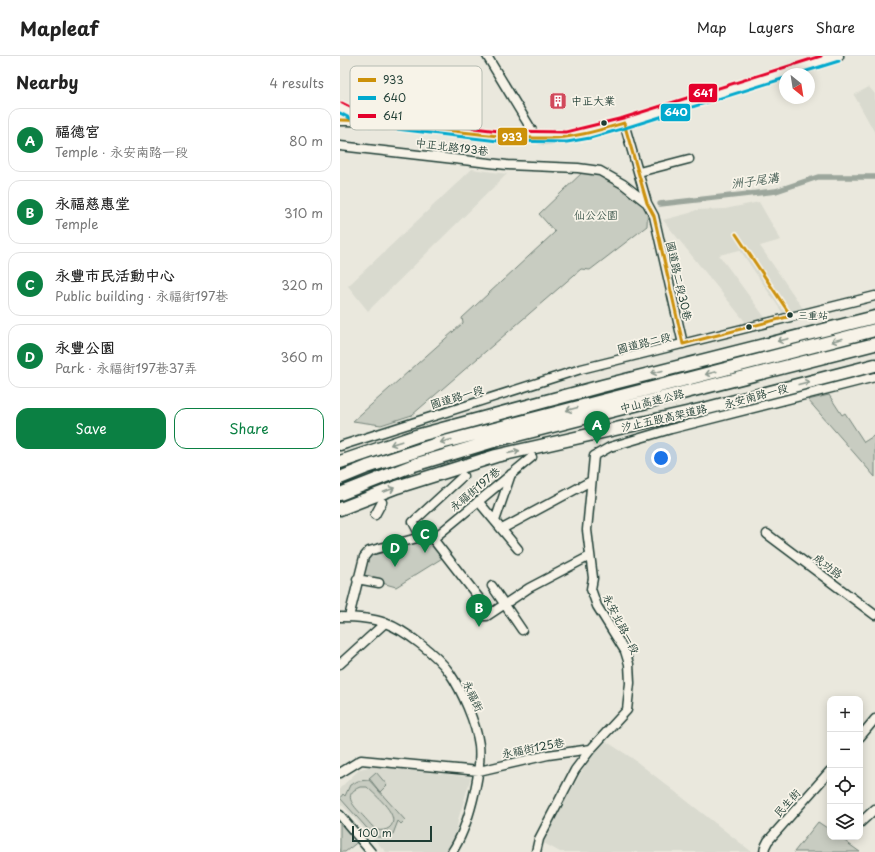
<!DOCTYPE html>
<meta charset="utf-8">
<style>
body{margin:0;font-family:"Playpen Sans","LXGW WenKai TC",sans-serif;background:#f2f2f2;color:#222}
.controls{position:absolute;right:12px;bottom:12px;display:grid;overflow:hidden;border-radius:8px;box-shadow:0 2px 10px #0003}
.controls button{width:36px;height:36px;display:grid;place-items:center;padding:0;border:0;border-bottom:1px solid #e0e0e0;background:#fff;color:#222;font:20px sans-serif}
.compass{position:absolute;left:439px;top:12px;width:36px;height:36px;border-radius:50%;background:#fff;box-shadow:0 2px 10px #0003;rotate:150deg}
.scale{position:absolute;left:12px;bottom:10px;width:80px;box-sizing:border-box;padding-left:4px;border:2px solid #1f3d34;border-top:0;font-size:11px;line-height:14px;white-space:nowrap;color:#1f3d34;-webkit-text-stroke:3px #f7f3e8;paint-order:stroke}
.you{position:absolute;left:321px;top:402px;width:14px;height:14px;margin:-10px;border:3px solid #fff;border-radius:50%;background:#1a73e8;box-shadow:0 0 0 6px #1a73e833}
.badge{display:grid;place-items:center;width:26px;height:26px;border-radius:50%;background:#0b8043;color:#fff;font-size:13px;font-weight:700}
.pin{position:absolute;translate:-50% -33px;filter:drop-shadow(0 1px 2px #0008)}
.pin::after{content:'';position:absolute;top:21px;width:14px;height:12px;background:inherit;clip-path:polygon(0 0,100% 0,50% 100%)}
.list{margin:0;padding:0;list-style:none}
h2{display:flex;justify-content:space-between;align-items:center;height:52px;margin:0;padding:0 16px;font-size:17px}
h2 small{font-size:13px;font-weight:400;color:#767676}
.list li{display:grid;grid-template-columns:26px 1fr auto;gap:12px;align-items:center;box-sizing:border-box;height:64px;margin:0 8px 8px;padding:0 8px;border:1px solid #e0e0e0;border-radius:12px}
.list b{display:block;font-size:15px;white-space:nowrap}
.list p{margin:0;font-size:13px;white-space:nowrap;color:#767676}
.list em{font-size:13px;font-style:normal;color:#767676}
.actions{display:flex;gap:8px;padding:12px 16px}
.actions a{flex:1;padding:9px 0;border:1px solid #0b8043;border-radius:12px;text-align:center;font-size:14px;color:#0b8043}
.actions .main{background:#0b8043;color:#fff}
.icon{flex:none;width:22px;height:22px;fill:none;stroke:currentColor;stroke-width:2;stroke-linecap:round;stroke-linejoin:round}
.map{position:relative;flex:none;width:535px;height:796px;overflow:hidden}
header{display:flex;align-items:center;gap:24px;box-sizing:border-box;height:56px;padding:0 20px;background:#fff;border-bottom:1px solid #e0e0e0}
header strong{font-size:19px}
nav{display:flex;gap:22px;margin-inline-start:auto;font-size:14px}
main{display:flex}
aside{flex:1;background:#fff}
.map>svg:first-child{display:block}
.built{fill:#d9dacf}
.green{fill:#c8ccc1;stroke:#74847a;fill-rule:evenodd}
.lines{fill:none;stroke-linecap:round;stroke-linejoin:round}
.canal{stroke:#9ca69c;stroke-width:5.5}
.minor-casing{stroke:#1f3d34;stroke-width:11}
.major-casing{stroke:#1f3d34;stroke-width:13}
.highway-casing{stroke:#1f3d34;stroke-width:15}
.minor{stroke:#f7f3e8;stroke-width:8}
.major{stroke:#f7f3e8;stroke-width:10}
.highway{stroke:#f7f3e8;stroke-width:12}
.bus-1-casing{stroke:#f7f3e8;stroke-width:6}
.bus-2-casing{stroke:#f7f3e8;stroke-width:6}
.bus-3-casing{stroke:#f7f3e8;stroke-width:6}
.bus-1{stroke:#cc910a;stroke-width:3}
.bus-2{stroke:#00a9ce;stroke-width:3}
.bus-3{stroke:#e4002b;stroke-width:3}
.oneway{stroke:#8b988e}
.bus-dot{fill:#1f3d34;stroke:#f7f3e8;stroke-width:1.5}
.labels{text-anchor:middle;stroke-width:3.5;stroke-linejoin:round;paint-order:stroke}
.bus-label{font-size:10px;fill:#1f3d34;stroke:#f7f3e8;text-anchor:start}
.poi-label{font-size:11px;fill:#1f3d34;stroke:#f7f3e8;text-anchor:start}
.street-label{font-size:11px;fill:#1f3d34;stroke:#f7f3e8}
.park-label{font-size:11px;fill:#415a50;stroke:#f7f3e8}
.water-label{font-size:12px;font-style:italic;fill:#445c53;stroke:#f7f3e8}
.key{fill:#f7f3e8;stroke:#b6bcb2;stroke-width:1}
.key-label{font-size:11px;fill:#1f3d34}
.line-badge{stroke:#f7f3e8;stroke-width:1.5}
.badge-label{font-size:11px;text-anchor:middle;font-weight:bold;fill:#fff}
</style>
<header>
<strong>Mapleaf</strong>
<nav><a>Map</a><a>Layers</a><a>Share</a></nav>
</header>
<main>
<aside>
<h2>Nearby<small>4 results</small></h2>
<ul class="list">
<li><span class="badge">A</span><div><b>福德宮</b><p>Temple · 永安南路一段</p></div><em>80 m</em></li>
<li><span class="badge">B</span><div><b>永福慈惠堂</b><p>Temple</p></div><em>310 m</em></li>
<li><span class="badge">C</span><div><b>永豐市民活動中心</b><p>Public building · 永福街197巷</p></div><em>320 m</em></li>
<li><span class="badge">D</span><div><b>永豐公園</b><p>Park · 永福街197巷37弄</p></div><em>360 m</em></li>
</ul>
<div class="actions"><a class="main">Save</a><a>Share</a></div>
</aside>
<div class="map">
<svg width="535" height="796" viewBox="0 0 535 796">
<rect width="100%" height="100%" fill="#eae8dd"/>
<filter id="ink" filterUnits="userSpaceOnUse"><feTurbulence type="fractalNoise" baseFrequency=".025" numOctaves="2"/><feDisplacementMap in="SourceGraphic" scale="8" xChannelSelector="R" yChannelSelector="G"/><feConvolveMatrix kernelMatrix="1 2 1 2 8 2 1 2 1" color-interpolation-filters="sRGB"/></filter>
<g filter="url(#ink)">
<path class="built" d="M529 31 535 38V77L514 39Z
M132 113 167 118 28 255 8 230Z
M419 146 441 184 420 190 464 254 444 259 400 194 379 199 426 263 407 268 323 164 350 157 356 154 385 153Z
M267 686 292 702 412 796H220L202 786 253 696Z
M32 710 131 721 118 764 116 782 106 796H46L0 747V732L20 713Z"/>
<path class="green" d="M246 113 276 122 308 145 307 170 250 214 241 213 72 359 41 369 13 365 123 267 122 262 215 176 199 158Z
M489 339 502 359 505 357 524 386 535 379V421L468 344Z
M83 483 96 490 104 501 56 531 21 521 26 501 31 497Z
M36 716 47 729 40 736 29 722Z
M29 724 65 764 61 768 58 765 53 778 46 781H37L33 779 0 742 3 738 5 740 10 729 18 725ZM20 731H27C35 739 63 761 49 772 46 774 41 775 37 774 33 772 28 765 24 761 16 752 0 739 20 731Z
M0 763 19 785 5 796H0Z
M478 766 490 774V781H499L520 796H454Z"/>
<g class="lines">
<path class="canal" d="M320 148 436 135 478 121H535"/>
<defs>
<path id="minor" d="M147 0 196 81
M0 51 24 64
M284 67 307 147 314 160 343 288
M0 90 167 109 238 112 260 115 283 128 307 147
M299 116 349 103
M0 390 241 313 535 240
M138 445 178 493
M35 459 42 446
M155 465 171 418
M162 473 251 425
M427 478 535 559
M81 481 73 466 123 420
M93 483 192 401
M17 523 39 527
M152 530 182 574
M0 561C14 561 32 562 45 567 65 574 97 599 109 616 122 635 136 667 139 689 142 718 128 772 112 796
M9 561 24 501 29 495 81 481 93 483 142 546 139 552 142 560H147L189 532 250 500
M0 608 45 567
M520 681 535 663
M0 717 21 704 139 715 208 699 251 693
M0 759 31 796
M520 767 535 753
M196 796 199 783 235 714 251 693 287 654 290 627 289 608 285 595 257 550 251 533 253 522 247 474 254 400 270 391 331 373 535 321
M424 796 425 791 428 785 490 715"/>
<path id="major" d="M0 64C62 63 123 79 185 81 193 81 202 82 210 82 236 81 260 74 284 67L498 0"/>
<path id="highway" d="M0 406 76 380 262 330 535 261
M0 422 27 411 97 388 535 274
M0 438 74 409 157 384 535 288
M0 453 57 431 156 400 364 353 535 309"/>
</defs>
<use href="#minor" class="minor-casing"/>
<use href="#major" class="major-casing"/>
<use href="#highway" class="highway-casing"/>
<use href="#minor" class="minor"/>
<use href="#major" class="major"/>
<use href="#highway" class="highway"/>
<defs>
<path id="bus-1" d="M0 64C70 65 139 83 209 82 235 82 260 74 284 67
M284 67 307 147 314 160 343 288
M396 178 451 260
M343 288 451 260"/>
<path id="bus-2" d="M457 18 499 5
M0 57 23 69 158 85 227 86 250 82 285 72 445 22"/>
<path id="bus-3" d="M2 47 26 59 159 75 226 76 283 62 481 0"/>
</defs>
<use href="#bus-1" class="bus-1-casing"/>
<use href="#bus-2" class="bus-2-casing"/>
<use href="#bus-3" class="bus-3-casing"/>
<use href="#bus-1" class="bus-1"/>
<use href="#bus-2" class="bus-2"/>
<use href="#bus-3" class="bus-3"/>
</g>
<defs><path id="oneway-shaft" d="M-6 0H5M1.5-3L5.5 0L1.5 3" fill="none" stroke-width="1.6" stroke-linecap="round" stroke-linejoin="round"/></defs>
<g class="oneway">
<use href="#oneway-shaft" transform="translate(443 284) rotate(166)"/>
<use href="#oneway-shaft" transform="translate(497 284) rotate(165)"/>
<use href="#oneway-shaft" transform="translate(317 316) rotate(166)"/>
<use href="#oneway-shaft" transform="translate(371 317) rotate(165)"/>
<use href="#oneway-shaft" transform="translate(464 327) rotate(-14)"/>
<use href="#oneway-shaft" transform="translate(232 353) rotate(165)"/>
<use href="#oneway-shaft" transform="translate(106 385) rotate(165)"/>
<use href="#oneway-shaft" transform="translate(56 387) rotate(162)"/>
<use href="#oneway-shaft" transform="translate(174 396) rotate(-13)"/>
<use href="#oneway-shaft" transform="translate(49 434) rotate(-21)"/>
</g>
</g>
<defs>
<symbol id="building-square" viewBox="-11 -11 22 22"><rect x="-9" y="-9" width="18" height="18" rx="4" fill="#d1495b" stroke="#f7f3e8"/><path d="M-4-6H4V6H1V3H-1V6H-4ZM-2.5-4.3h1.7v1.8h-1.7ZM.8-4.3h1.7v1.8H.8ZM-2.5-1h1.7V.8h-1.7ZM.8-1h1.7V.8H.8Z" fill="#fff"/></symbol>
</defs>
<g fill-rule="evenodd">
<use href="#building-square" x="208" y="35" width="20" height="20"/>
</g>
<g class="bus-dot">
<circle cx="264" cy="67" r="3.5"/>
<circle cx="450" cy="259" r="3.5"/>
<circle cx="409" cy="271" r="3.5"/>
</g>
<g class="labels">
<g class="bus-label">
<text x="458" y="263">三重站</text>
</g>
<g class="poi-label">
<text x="231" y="49">中正大業</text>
</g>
<g class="street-label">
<text transform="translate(112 91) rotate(7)" y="4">中正北路193巷</text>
<text transform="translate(339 225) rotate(77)" y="4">國道路二段30巷</text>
<text transform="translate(304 287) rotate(-14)" y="4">國道路二段</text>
<text transform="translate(416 340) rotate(-15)" y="4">永安南路一段</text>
<text transform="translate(117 341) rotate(-17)" y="4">國道路一段</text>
<text transform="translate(312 345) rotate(-14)" y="4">中山高速公路</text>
<text transform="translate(324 362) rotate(-13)" y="4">汐止五股高架道路</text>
<text transform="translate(135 433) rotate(-40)" y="4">永福街197巷</text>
<text transform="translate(488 510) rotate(37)" y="4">成功路</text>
<text transform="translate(281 568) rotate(63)" y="4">永安北路一段</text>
<text transform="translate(133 640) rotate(65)" y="4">永福街</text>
<text transform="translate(193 692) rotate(-11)" y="4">永福街125巷</text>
<text transform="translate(447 747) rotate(-48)" y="4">民生街</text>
</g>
<g class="park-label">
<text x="256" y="163">仙公公園</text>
</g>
<g class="water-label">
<text transform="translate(415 125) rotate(-8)" y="4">洲子尾溝</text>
</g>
</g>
<rect x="10" y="10" width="132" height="64" rx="6" class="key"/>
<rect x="18" y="22" width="18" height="4" fill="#cc910a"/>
<rect x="18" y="40" width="18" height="4" fill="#00a9ce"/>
<rect x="18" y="58" width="18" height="4" fill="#e4002b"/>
<g class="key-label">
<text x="43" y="28">933</text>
<text x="43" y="46">640</text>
<text x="43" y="64">641</text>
</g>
<g class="line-badge">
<rect x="348" y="27" width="30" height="20" rx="4" fill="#e4002b"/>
<rect x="320" y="47" width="31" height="19" rx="4" fill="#00a9ce"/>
<rect x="157" y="71" width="31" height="19" rx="4" fill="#cc910a"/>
</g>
<g class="badge-label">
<text x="363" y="41">641</text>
<text x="336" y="60">640</text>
<text x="172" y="85">933</text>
</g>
</svg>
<div class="controls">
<button>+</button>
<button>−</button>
<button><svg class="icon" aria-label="locate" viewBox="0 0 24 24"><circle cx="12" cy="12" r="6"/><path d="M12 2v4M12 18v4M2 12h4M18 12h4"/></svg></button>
<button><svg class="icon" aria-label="layers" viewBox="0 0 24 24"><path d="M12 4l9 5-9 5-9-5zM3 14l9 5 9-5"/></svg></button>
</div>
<svg class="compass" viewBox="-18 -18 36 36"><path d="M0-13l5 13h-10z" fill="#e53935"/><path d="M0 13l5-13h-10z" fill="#767676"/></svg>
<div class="scale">100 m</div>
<div class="you"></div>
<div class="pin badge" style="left:257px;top:388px">A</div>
<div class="pin badge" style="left:139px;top:571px">B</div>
<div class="pin badge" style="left:85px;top:497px">C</div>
<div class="pin badge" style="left:55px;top:511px">D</div>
</div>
</main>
